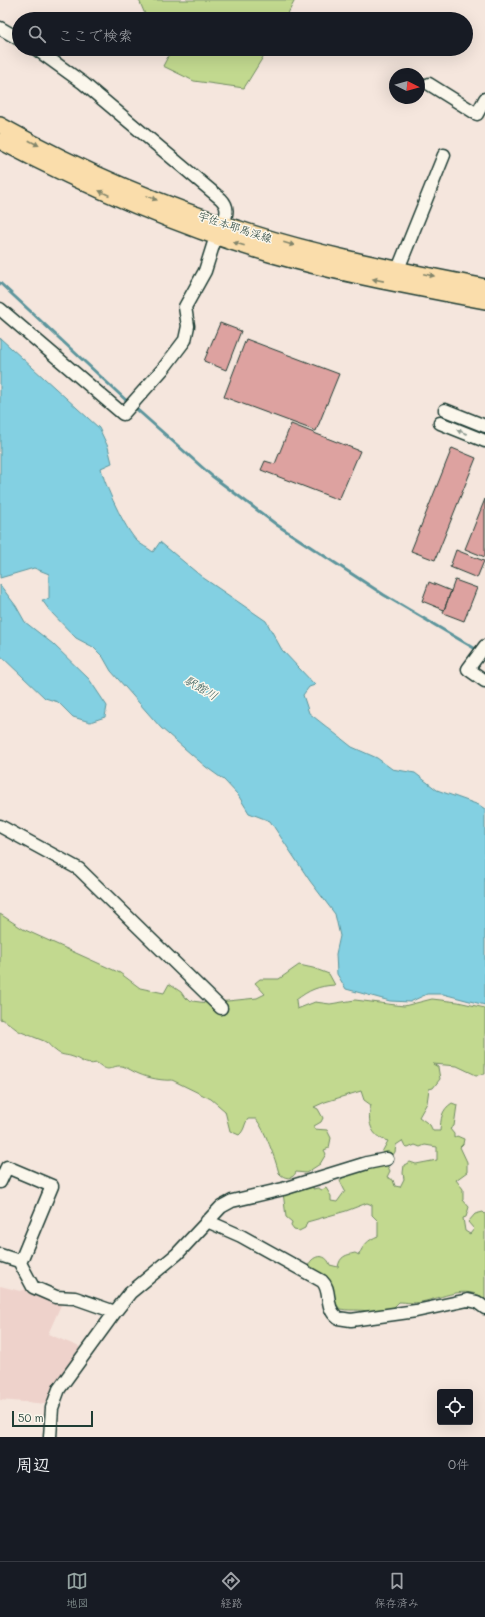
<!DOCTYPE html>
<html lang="ja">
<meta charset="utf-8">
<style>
body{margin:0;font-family:Mali,"Klee One",sans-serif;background:#20242c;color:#f1f3f6}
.controls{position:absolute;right:12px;bottom:12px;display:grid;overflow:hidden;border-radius:4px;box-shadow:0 4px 16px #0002}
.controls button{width:36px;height:36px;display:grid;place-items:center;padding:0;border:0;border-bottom:1px solid #363941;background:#171b24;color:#f1f3f6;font:20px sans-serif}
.compass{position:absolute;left:389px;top:68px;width:36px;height:36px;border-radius:50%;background:#171b24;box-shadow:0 4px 16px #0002;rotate:96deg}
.scale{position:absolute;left:12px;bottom:10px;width:81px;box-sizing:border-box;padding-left:4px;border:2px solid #1f3d34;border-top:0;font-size:11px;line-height:14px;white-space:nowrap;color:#1f3d34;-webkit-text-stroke:3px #fbf7ec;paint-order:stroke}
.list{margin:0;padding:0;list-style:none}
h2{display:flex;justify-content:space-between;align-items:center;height:52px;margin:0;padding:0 16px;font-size:17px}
h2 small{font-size:13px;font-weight:400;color:#9ea1a6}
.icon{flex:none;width:22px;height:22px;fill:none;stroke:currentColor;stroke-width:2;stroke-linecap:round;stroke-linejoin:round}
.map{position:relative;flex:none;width:485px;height:1437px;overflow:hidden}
.search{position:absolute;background:#171b24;box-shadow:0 4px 16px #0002;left:12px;right:12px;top:12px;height:44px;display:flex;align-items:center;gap:10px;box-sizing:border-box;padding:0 14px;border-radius:22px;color:#9ea1a6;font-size:15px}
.sheet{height:124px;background:#171b24}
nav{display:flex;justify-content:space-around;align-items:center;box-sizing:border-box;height:56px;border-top:1px solid #363941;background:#171b24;font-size:11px;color:#9ea1a6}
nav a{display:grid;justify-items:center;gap:2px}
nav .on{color:#92a19f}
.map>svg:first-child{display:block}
.built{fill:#eed2cb}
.green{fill:#c2d98f;stroke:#708b62}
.water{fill:#83d0e2;stroke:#5b959c}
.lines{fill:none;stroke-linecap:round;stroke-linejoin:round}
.stream{stroke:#5b959c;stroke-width:3}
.building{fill:#dda2a0;stroke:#1f3d34}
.minor-casing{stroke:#1f3d34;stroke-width:15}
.major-casing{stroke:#1f3d34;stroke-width:18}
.minor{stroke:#fbf7ec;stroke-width:12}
.major{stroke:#faddab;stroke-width:15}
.oneway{fill:#82856a}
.oneway2{fill:#8d9a90}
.labels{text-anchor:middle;stroke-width:3;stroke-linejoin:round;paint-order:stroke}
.street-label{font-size:11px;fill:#1f3d34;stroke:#fbf7ec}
.water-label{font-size:12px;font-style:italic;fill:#335a57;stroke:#fbf7ec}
</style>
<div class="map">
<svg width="485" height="1437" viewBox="0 0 485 1437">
<rect width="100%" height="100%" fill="#f5e6dd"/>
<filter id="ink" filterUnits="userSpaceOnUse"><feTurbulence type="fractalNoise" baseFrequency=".025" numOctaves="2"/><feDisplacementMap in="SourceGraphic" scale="8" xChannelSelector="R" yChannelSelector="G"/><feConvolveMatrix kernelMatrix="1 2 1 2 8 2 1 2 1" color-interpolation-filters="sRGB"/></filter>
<g filter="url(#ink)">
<path class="built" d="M0 1286 20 1291 28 1289 61 1305 48 1334 82 1348 53 1388 48 1404 0 1400Z"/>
<path class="green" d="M139 0H295L285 19H147Z
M172 49H268L244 88 194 81 163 66Z
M0 914 23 929 120 973 140 988 164 993 169 984 181 992 185 998 192 1001 208 1003 257 998 265 994 255 983 260 979H279L299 965 313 968 329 974 335 985C318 986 309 990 296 1000L297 1009 315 1002 330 1004 355 1000 404 1006 432 999 458 1002 485 1008V1074L476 1075 457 1066 433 1064 438 1067 440 1079 433 1088 429 1089 427 1103 419 1117 430 1125 433 1131H440C441 1119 441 1110 452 1103L457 1105 454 1126 450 1129 454 1134V1138L457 1136 464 1139 463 1144 460 1147 467 1162V1172L456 1180 463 1189V1200L469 1207 466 1217 463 1218 465 1231 470 1234 474 1229 468 1222 475 1214 483 1212 485 1214V1299C465 1284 443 1298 421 1302 414 1304 406 1302 399 1302L391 1310 376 1315C364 1307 354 1312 340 1309L308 1267C311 1255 326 1252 330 1265L338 1267C340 1256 346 1255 355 1253L359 1255C363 1245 368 1240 378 1236V1221L372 1215V1205L367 1203 346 1211 307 1222 305 1228 299 1231 294 1230 291 1226 292 1222 286 1217 283 1192 314 1182 313 1189 318 1188 322 1190 326 1188 331 1196V1201L337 1202 345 1191 340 1181 347 1171 387 1165 390 1171 387 1177 393 1180 395 1186 400 1187 404 1179 403 1173 404 1165 410 1162 416 1164 437 1160V1147L425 1145 420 1147 415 1145 408 1148 405 1147 402 1141 396 1145 395 1152 393 1155 385 1156 382 1152 388 1141C370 1137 367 1120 371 1105L364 1100 361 1091 325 1102 314 1107 318 1109 323 1118 321 1122 314 1126V1129L327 1130 331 1138 329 1148 324 1150 326 1154 320 1164 306 1173 296 1172C293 1180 284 1179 279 1173 275 1158 265 1130 256 1119H248C244 1124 245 1130 239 1135L230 1131 225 1111 211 1099 172 1080C163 1081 148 1078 139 1074 133 1072 127 1067 122 1066 108 1065 112 1075 97 1063 83 1066 82 1059 70 1056 66 1055 60 1055 56 1051 51 1048 49 1043 44 1041 36 1038 29 1035 21 1032 14 1029 10 1022 0 1019Z"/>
<path class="water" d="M0 338 99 428 108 447 112 463 101 468C104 484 125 529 137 541 141 545 148 548 153 552L160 542 202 577 266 621 282 650 315 685 309 687 303 695 309 713 352 747 377 758 392 769 415 773 437 790 479 805 485 809V1005L443 994H427L410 1002 390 1001 346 989 337 974 336 954 340 936 335 914 310 881 270 821 249 813 238 795 224 780 206 767 161 728 111 671 103 657 93 647 76 638 50 611 42 600 49 599V574L34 568 0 578Z
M0 585 16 606 25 622 53 644 89 679 107 706 105 717 90 722 73 717 58 702 45 698 0 655Z"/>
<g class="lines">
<path class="stream" d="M0 283 129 403
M133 406 212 476 277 525 384 595 479 651"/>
</g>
<path class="building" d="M220 323 241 331 226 370 204 361Z
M246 339 339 374 316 431 224 397Z
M291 424 360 451 339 500 261 470 265 461 275 464Z
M452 448 476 458 435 560 411 551Z
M485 499V557L465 549Z
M456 550 484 561 477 578 450 567Z
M455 580 477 588 464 621 443 613Z
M429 582 451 591 444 610 422 601Z"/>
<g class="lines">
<defs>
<path id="minor" d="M0 28 19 39
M36 49 83 83 221 199C229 207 227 214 223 224
M429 84 477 114 485 99
M398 269 444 155
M0 309 123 414 163 369 185 340 188 326 185 307 205 271 216 236
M445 410 485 426
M440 423 485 441
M485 646 468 669 485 681
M0 826 79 869 221 1008
M0 1182 7 1167 52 1186 20 1263
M207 1221 241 1236 322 1281C332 1290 324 1308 338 1318L351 1320 416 1311 468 1300 477 1302 485 1308
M0 1255 19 1261 33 1287 56 1297 75 1298 115 1312
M50 1437 52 1408 59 1389 115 1312 130 1293 177 1254 221 1207 232 1201 283 1189 367 1163 387 1159"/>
<path id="major" d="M0 125C80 170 164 206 252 233 328 257 407 271 485 287
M0 141C87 187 175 226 270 254 340 274 413 287 485 301"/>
</defs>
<use href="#minor" class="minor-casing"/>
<use href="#major" class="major-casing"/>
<use href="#minor" class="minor"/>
<use href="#major" class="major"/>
</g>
<defs><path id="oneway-solid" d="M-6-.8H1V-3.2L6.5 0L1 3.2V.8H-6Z"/></defs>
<g class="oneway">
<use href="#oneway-solid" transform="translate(34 143) rotate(28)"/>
<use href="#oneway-solid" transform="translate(104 193) rotate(-156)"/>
<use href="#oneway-solid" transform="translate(152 198) rotate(22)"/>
<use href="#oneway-solid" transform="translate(239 244) rotate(-162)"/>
<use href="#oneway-solid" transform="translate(289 244) rotate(16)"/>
<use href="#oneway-solid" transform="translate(429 275) rotate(12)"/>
<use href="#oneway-solid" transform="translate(378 280) rotate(-169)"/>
</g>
<use class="oneway2" href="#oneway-solid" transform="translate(462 432) rotate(-158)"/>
</g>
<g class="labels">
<g class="street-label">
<text transform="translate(235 227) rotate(18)" y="4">宇佐本耶馬渓線</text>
</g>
<g class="water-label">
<text transform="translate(201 688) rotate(31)" y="4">駅館川</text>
</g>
</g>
</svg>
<div class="controls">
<button><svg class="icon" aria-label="locate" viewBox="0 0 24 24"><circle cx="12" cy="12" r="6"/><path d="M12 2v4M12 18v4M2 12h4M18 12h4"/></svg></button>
</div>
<svg class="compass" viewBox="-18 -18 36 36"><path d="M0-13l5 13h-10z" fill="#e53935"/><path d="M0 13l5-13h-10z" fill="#9ea1a6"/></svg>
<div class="scale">50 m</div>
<div class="search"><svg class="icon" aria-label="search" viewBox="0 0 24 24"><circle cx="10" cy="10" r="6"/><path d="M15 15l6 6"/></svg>ここで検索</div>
</div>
<section class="sheet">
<h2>周辺<small>0件</small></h2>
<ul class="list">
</ul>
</section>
<nav>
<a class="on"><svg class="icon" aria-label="map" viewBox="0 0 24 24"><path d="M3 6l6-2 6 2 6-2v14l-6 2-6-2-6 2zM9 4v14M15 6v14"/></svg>地図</a>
<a><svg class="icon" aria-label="directions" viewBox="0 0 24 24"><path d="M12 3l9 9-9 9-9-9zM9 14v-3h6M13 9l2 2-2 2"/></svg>経路</a>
<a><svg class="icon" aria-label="saved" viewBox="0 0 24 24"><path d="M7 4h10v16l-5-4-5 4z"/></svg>保存済み</a>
</nav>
